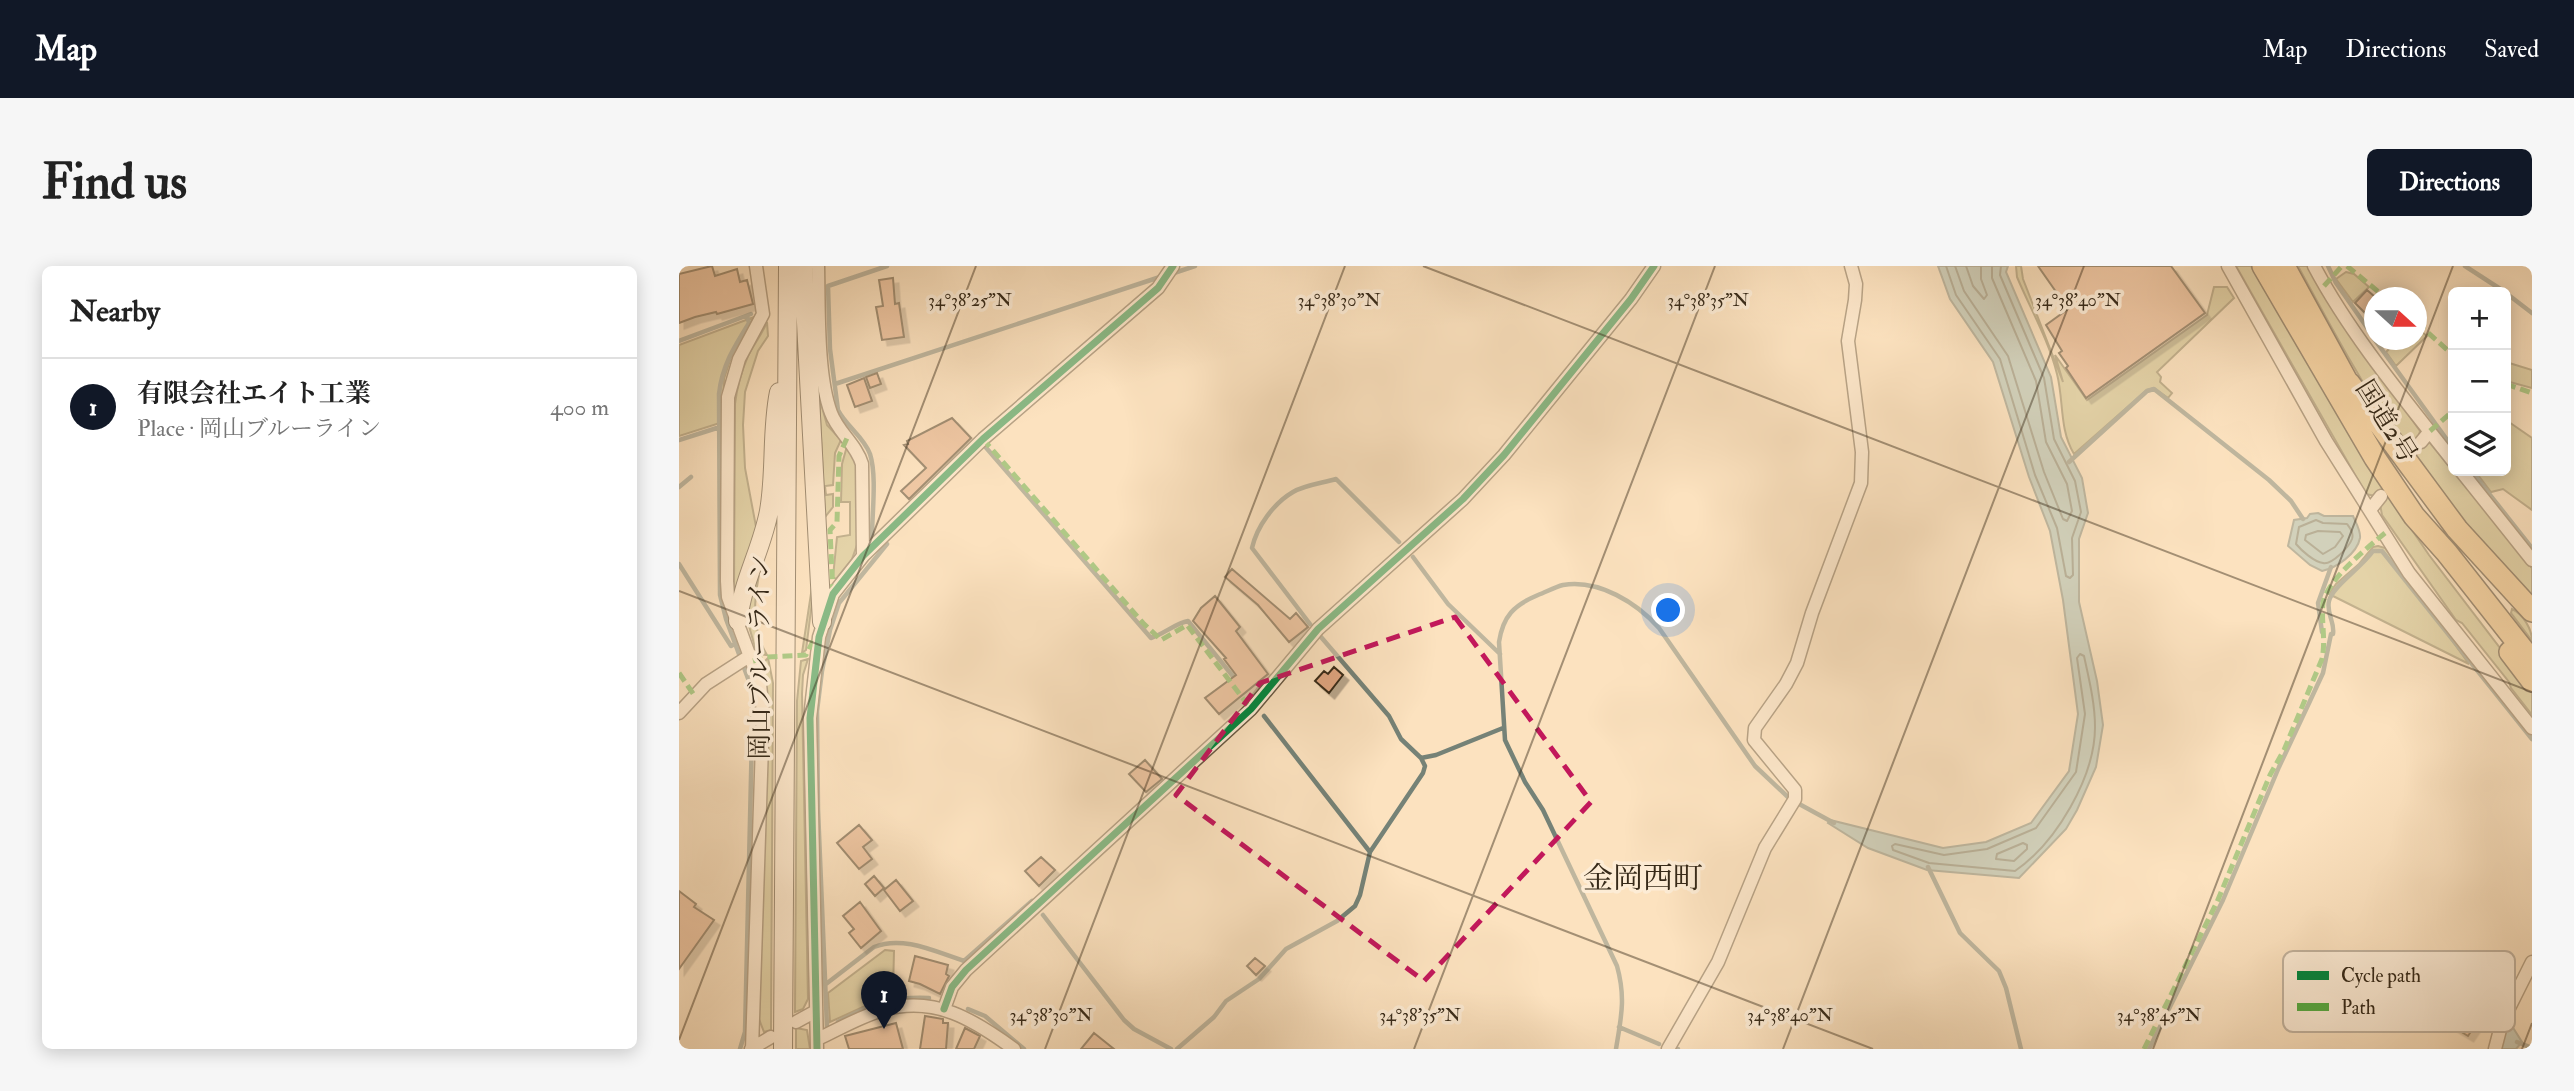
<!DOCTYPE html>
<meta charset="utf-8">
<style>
body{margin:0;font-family:"IM FELL Double Pica","Noto Serif JP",serif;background:#f6f6f6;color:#222}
.controls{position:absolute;right:21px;top:21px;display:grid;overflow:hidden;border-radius:10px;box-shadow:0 4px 18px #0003}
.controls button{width:63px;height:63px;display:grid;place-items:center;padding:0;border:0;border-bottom:2px solid #e0e0e0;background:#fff;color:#222;font:35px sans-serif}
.compass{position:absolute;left:1685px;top:21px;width:63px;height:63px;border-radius:50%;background:#fff;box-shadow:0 4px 18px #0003;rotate:111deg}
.you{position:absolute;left:990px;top:345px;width:24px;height:24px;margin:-18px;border:5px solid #fff;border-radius:50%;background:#1a73e8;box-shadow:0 0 0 10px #1a73e833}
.badge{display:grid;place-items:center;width:46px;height:46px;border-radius:50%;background:#111827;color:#fff;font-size:23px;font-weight:700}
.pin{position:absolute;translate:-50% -58px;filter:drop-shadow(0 2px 4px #0008)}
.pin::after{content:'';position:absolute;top:37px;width:24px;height:21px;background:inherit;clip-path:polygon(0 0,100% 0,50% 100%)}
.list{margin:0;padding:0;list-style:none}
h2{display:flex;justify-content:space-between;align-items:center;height:91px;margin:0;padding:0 28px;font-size:30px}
h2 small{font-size:23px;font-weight:400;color:#767676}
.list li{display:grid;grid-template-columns:46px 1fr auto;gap:21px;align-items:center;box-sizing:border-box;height:98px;padding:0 28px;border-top:2px solid #e0e0e0}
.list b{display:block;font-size:26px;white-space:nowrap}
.list p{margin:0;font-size:23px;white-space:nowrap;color:#767676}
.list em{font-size:23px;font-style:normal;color:#767676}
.icon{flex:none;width:38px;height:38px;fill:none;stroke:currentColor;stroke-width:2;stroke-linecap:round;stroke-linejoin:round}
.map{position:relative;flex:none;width:1853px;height:783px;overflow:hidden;border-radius:10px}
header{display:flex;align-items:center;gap:42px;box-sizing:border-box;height:98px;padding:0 35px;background:#111827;color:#fff}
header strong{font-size:33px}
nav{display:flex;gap:38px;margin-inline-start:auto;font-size:24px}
.intro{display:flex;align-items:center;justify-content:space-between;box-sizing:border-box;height:168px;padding:0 42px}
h1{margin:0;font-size:49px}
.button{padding:18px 32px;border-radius:10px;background:#111827;color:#fff;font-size:24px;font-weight:700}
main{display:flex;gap:42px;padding:0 42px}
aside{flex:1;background:#fff;border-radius:10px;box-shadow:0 4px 18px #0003}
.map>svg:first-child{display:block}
.green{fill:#c7c18c;stroke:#7f7652;stroke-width:2}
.water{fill:#9fbdb5;stroke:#758277;stroke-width:2}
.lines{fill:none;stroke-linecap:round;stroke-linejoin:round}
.shore{stroke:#6b7467;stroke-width:2}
.stream{stroke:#758277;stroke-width:4.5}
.building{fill:#e1a681;stroke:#372a19;stroke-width:2;filter:url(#shadow)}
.street-tunnel{stroke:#d5bd9e;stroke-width:12;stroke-dasharray:12 6;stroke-linecap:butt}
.street-casing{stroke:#685842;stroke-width:15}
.secondary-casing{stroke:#372a19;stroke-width:20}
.highway-casing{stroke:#372a19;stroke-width:24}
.street{stroke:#fdecd5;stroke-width:12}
.secondary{stroke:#fdecd5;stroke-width:18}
.highway{stroke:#eec180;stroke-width:21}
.quiet{stroke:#55ab42;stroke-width:5;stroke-dasharray:10 5;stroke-linecap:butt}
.cycleway-casing{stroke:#fdecd5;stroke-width:11}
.cycleway{stroke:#00873e;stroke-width:7}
.marked{fill:none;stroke:#c2185b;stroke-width:5;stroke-dasharray:14 9;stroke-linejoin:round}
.ticks{fill:none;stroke:#372a19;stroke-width:2;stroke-opacity:0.45}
.labels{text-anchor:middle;stroke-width:7;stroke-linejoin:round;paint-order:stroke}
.street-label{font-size:26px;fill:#372a19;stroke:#fdecd5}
.quarter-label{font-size:30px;fill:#372a19;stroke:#fdecd5}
.key{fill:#fdecd5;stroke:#c2b29d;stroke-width:2}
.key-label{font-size:19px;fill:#372a19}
.ticks-label{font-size:18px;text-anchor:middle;fill:#372a19;stroke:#fdecd5;stroke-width:7;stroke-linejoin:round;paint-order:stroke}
</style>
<header>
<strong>Map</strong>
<nav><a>Map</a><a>Directions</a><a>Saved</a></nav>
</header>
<div class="intro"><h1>Find us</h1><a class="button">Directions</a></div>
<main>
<aside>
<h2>Nearby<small></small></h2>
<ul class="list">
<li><span class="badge">1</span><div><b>有限会社エイト工業</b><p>Place · 岡山ブルーライン</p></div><em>400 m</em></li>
</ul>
</aside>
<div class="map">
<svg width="1853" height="783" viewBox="0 0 1853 783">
<defs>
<filter id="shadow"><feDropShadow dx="5.5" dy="5.5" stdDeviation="0" flood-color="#0004"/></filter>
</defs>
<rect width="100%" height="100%" fill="#fce2bf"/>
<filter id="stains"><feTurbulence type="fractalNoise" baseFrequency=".00286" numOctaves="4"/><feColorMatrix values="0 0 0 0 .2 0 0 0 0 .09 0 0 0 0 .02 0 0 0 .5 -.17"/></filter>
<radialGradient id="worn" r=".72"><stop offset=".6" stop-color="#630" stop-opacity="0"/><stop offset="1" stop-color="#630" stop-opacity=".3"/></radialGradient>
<path class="green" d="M1337 0H1342L1344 13 1384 116 1376 89 1408 134 1528 49 1535 21H1548L1555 32 1478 106 1482 111 1481 116 1493 127 1489 132 1475 122 1468 124 1395 188C1380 163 1385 135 1378 108 1370 75 1351 42 1338 11Z
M1557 0H1572L1688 198 1750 289 1853 424V449L1832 422 1830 416 1783 357 1777 354 1703 249 1701 238 1696 230 1687 228Z
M1619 0H1629L1668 62 1741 165 1740 169 1752 178 1853 302V332C1810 285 1765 237 1728 185 1687 126 1653 63 1619 0Z
M1667 6 1675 8 1690 21 1674 36 1657 13Z
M75 51 53 88 45 113 44 156 0 170V79Z
M88 56 89 70 79 85 66 126 64 159 66 202 78 266 55 328 56 138C58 121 62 106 69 90 75 78 83 68 88 56Z
M1738 62 1748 70 1717 100 1707 86 1720 74H1738Z
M1827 96 1853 104V122L1827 115Z
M140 130 148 159 162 174 156 187 154 219 146 220 147 229 154 228V241L146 251Z
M1827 154 1853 172V244L1824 223 1812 226 1796 205H1827Z
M168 180 178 198 179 276 173 293 157 313 154 311 158 271 171 269V236H162L163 198Z
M87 273C80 312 66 352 88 389L78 388 67 350Z
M1699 280 1706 282 1790 398 1650 328 1657 318 1680 298 1694 281Z
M135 320 127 384 123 387 133 321Z
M1833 343C1844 348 1853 363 1853 375L1832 347Z
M89 392 94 417 92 764 85 766 80 753 89 454 87 416 82 399Z
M129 393 124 409 123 428 129 733 124 743 116 746 118 435 122 395Z
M206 684 215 685 214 725 206 731 151 756 149 727Z
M117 762 128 764 131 783H117Z"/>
<path class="water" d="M1259 0H1329L1327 6 1372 111 1382 171 1403 212 1409 247 1400 273V336L1418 415 1424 459 1417 501 1398 544 1387 563 1340 612 1248 604 1189 582 1149 557 1151 554 1264 582 1307 576 1352 557 1390 505 1399 448 1384 334 1371 265 1350 211 1314 96 1271 33Z
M1639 247 1645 250H1674C1677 257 1682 265 1681 272 1678 288 1657 302 1643 305L1631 299 1609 280 1615 254 1628 252 1631 248Z
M1833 760 1843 776 1837 783H1821L1827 762Z"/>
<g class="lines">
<path class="shore" d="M1267 0 1277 29 1321 93 1356 209 1378 262 1387 310 1391 312 1394 309 1393 272 1402 246 1396 215 1375 173 1365 112 1321 9 1322 0
M1276 0 1285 25 1329 90 1365 206 1384 253 1388 255 1393 245 1388 218 1367 176 1357 115 1313 12V0
M1287 0 1294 20 1305 33 1308 29 1302 13V0
M1637 254 1644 257 1668 258C1671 262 1675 267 1673 273 1670 281 1653 299 1644 297 1635 296 1622 284 1617 278L1620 261Z
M1639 265 1661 266 1664 270 1656 281 1644 288 1626 274 1627 269Z
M1401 388 1405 390C1410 413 1416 437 1416 461 1416 511 1377 577 1336 605L1250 597 1214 584 1213 580 1216 578 1265 589 1308 583 1357 562 1397 506 1406 448 1398 392Z
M1344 577 1348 579V583L1335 595 1317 593 1318 588Z"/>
<path class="stream" d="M1649 0 1657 17 1696 73
M1786 0 1826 26
M495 7 516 0
M149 20 151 83 159 144C167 160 185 171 191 188 198 210 193 247 193 271L195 272
M149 20 208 0
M1827 27 1853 47
M1696 74 1774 182
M0 75 72 48
M156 118 484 10
M0 174 41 161
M303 177 472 372C485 368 497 357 509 355L557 414
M1390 196 1468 125 1475 123 1590 214 1612 235 1624 253
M1792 205 1853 282
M0 221 12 211
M734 291 769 338 821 388
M0 298 52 380 57 377
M631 358 573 282C578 260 595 237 614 226 626 219 644 217 657 213L720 276
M1643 366 1639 337 1652 301
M1654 368C1656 356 1647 347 1650 335 1653 321 1683 301 1694 285H1703L1853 473
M642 371 710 450 722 473 742 492 757 489 824 462
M585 450 691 586
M1249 601 1281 667 1320 705 1327 722 1342 783
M364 649 445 754 455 763 492 783
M147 718 195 681C224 669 257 686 285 695L353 635
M289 743 306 750 345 783
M159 756C190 739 215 730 250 732
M148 761 139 543 138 445 143 405 151 364 160 337 208 278 204 276
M940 761 980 778
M1838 776 1853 782
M61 783 66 766 74 426 47 353 41 329 40 128C43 100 55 81 70 57L68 50
M498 783 535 751 547 735 580 713 607 683 658 655 676 640 681 629 691 586 744 507 746 500 742 492
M937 783C942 752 947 732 938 700L864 544 846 516 826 474 820 376C824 350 835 339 859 329 867 326 876 321 884 319 920 313 958 337 980 362L1076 500 1111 533 1155 557
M998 783H999
M1470 783 1544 634 1600 501 1631 435 1644 407 1652 368"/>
</g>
<path class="building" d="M33 0 36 10 58 3 61 16 68 14 74 38 38 48 37 46 16 51 0 57V8Z
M1359 0H1492L1526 47 1407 132 1387 102 1389 100 1380 87 1383 85 1367 59 1389 43Z
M214 12 216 38 220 37 225 71 203 74 197 41 204 40 200 14Z
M1688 24 1696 31V57L1676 37Z
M198 107 202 118 191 122 187 111Z
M185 112 193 135 176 141 168 119Z
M273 152 292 172 230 233 222 225 247 202 225 179 229 178 228 175Z
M553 303 611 353 617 347 629 361 610 376 579 339 546 311Z
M536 330 561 361 557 365 589 408 540 448 526 432 557 409 545 393 547 392 514 355 522 342Z
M655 401 664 409 650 427 636 415 645 405 649 408Z
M466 494 483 513 467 526 450 508Z
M180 559 193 574 184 581 193 593 180 603 158 577Z
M362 591 376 604 360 620 346 605Z
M195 610 205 622 196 630 186 618Z
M217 614 234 635 221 645 205 624Z
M0 625 17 638 15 641 35 654 0 703Z
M181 636 202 665 182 682 170 667 175 663 164 650Z
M236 690 269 699 267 708 270 710 261 728 241 718 230 715Z
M576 692 586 700 577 709 568 700Z
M1774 744 1797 758 1789 770 1766 756Z
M246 750 264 753V757H269L267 783H241Z
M217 757 224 783H170L166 770Z
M286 762 301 770 295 783H277Z
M415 767 435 783H402Z"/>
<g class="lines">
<path class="street-tunnel" d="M1708 221 1742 176"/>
<defs>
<path id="street" d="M139 0C140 41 138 110 152 147 159 166 177 178 183 198L184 290
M1549 0 1647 175 1730 307 1853 462
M1635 0C1671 68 1726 134 1774 195
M1742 176 1751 165
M1782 205 1853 294
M1691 244 1702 230
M0 447 27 418 72 389
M265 743 273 721 287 704 572 443 639 363 784 233 825 189 952 33 975 0
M117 756 137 745
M139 773C160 763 182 750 204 744 256 729 295 754 335 783
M72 783 92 771
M73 783 84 448 81 418 49 331 48 315 49 131 60 93 84 48 77 0
M138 783 131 452 140 371 154 328 184 290 304 173 479 22 494 0
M989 783 1039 696 1086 582 1116 533V524L1075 474 1076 462 1107 418 1118 397 1133 347 1182 217 1183 186 1169 75 1176 34 1177 18 1172 0
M1816 783 1823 756 1853 696"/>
<path id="secondary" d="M124 0 143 356
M59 355C63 316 83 283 90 245 97 205 92 165 100 126
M104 783 109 0"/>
<path id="highway" d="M1584 0 1696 192 1735 250 1768 287 1853 395
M1605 0 1676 130
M1670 117 1778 263 1853 345
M1831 386 1853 415"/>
</defs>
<use href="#street" class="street-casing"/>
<use href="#secondary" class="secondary-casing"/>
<use href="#highway" class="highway-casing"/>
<use href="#street" class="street"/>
<use href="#secondary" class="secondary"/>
<use href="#highway" class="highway"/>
<path class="quiet" d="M1668 0 1707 32
M1645 20 1663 0
M1738 57 1774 89
M1827 118 1853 127
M1751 165 1774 145
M304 173 464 357 482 374 508 359 572 443
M154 328 151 264 158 256 160 190 168 172
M74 395 89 391 127 389 134 375
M0 407 15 429
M1465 783 1538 636 1591 509 1605 484 1643 393C1647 374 1642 356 1644 337 1648 314 1688 282 1706 267"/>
<defs>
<path id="cycleway" d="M265 743 273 721 287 704 572 443 639 363 784 233 825 189 952 33 975 0
M138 783 131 452 140 371 154 328 184 290 304 173 479 22 494 0"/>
</defs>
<use href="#cycleway" class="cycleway-casing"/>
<use href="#cycleway" class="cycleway"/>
</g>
<path d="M0 0H1853V783H0ZM776 351 912 536 745 715 497 529 581 417Z" fill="#fce2bf" fill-opacity=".55" fill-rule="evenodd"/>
<path class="marked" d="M776 351 912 536 745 715 497 529 581 417Z"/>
<path class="ticks" d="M744 0 1853 426M0 325 1194 783M0 774 297 0M366 783 666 0M735 783 1036 0M1104 783 1405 0M1474 783 1774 0M1843 783 1853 757"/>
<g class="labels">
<g class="street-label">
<text transform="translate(1708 155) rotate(58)" y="9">国道2号</text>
<text transform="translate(80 391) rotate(-90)" y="9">岡山ブルーライン</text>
</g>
<g class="quarter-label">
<text x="964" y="622">金岡西町</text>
</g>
</g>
<rect x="1604" y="685" width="232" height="81" rx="10" class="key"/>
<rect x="1618" y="705" width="32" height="9" fill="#00873e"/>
<rect x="1618" y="737" width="32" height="8" fill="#55ab42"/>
<g class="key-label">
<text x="1662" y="716">Cycle path</text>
<text x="1662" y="748">Path</text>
</g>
<g class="ticks-label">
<text x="291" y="40">34°38'25"N</text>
<text x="660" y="40">34°38'30"N</text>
<text x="1029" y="40">34°38'35"N</text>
<text x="1399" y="40">34°38'40"N</text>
<text x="372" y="755">34°38'30"N</text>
<text x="741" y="755">34°38'35"N</text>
<text x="1111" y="755">34°38'40"N</text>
<text x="1480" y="755">34°38'45"N</text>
</g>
<rect width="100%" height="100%" filter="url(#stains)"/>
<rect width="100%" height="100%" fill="url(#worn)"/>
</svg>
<div class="controls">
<button>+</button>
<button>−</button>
<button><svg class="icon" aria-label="layers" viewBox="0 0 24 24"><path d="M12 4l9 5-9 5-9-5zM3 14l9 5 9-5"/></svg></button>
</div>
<svg class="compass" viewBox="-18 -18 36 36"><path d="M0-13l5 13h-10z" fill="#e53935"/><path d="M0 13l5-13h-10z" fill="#767676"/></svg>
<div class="you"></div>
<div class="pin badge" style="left:205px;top:763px">1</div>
</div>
</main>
